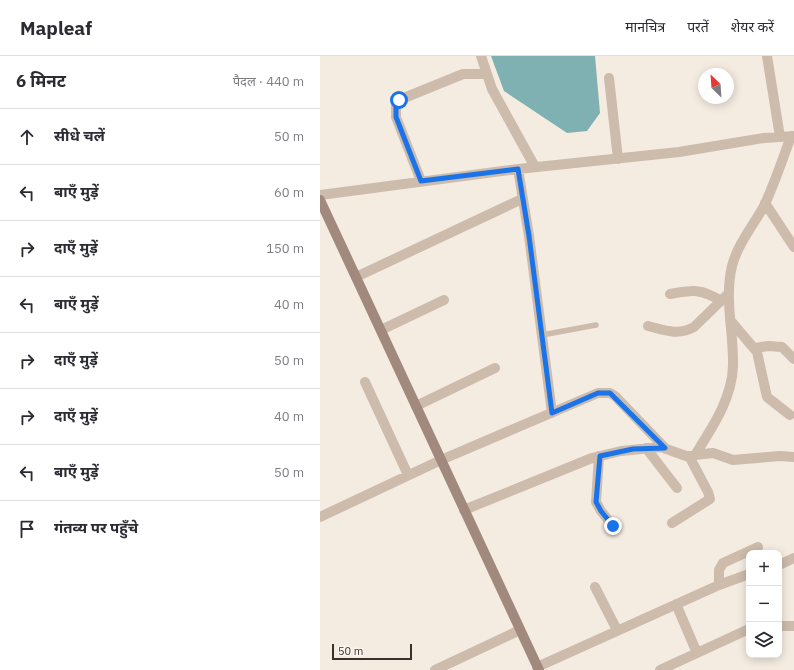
<!DOCTYPE html>
<html lang="hi">
<meta charset="utf-8">
<style>
body{margin:0;font-family:"IBM Plex Sans","Noto Sans Devanagari",sans-serif;background:#f7f7f7;color:#2b2b33}
.controls{position:absolute;right:12px;bottom:12px;display:grid;overflow:hidden;border-radius:8px;box-shadow:0 2px 10px #0003}
.controls button{width:36px;height:36px;display:grid;place-items:center;padding:0;border:0;border-bottom:1px solid #e1e1e2;background:#fff;color:#2b2b33;font:20px sans-serif}
.compass{position:absolute;left:378px;top:12px;width:36px;height:36px;border-radius:50%;background:#fff;box-shadow:0 2px 10px #0003;rotate:335deg}
.scale{position:absolute;left:12px;bottom:10px;width:80px;box-sizing:border-box;padding-left:4px;border:2px solid #3b302b;border-top:0;font-size:11px;line-height:14px;white-space:nowrap;color:#3b302b;-webkit-text-stroke:3px #fbf5ee;paint-order:stroke}
.stop{position:absolute;width:12px;height:12px;margin:-9px;border:3px solid #1a73e8;border-radius:50%;background:#fff}
.stop.end{background:#1a73e8;border-color:#fff;box-shadow:0 1px 4px #0008}
.list{margin:0;padding:0;list-style:none}
h2{display:flex;justify-content:space-between;align-items:center;height:52px;margin:0;padding:0 16px;font-size:17px}
h2 small{font-size:13px;font-weight:400;color:#7c7c81}
.list li{display:grid;grid-template-columns:26px 1fr auto;gap:12px;align-items:center;box-sizing:border-box;height:56px;padding:0 16px;border-top:1px solid #e1e1e2}
.list b{display:block;font-size:15px;white-space:nowrap}
.list em{font-size:13px;font-style:normal;color:#7c7c81}
.icon{flex:none;width:22px;height:22px;fill:none;stroke:currentColor;stroke-width:2;stroke-linecap:round;stroke-linejoin:round}
.map{position:relative;flex:none;width:474px;height:614px;overflow:hidden}
header{display:flex;align-items:center;gap:24px;box-sizing:border-box;height:56px;padding:0 20px;background:#fff;border-bottom:1px solid #e1e1e2}
header strong{font-size:19px}
nav{display:flex;gap:22px;margin-inline-start:auto;font-size:14px}
main{display:flex}
aside{flex:1;background:#fff}
.map>svg:first-child{display:block}
.water{fill:#7fb0b2}
.lines{fill:none;stroke-linecap:round;stroke-linejoin:round}
.lane{stroke:#cdbbac;stroke-width:5.5}
.street{stroke:#cdbbac;stroke-width:10}
.secondary{stroke:#a18a7d;stroke-width:10}
.route{stroke:#1a73e8;stroke-width:5}
</style>
<header>
<strong>Mapleaf</strong>
<nav><a>मानचित्र</a><a>परतें</a><a>शेयर करें</a></nav>
</header>
<main>
<aside>
<h2>6 मिनट<small>पैदल · 440 m</small></h2>
<ul class="list">
<li><svg class="icon" aria-label="ahead" viewBox="0 0 24 24"><path d="M12 20V5M6 11l6-6 6 6"/></svg><div><b>सीधे चलें</b></div><em>50 m</em></li>
<li><svg class="icon" aria-label="left" viewBox="0 0 24 24"><path d="M17 20v-9H6M10 6l-5 5 5 5"/></svg><div><b>बाएँ मुड़ें</b></div><em>60 m</em></li>
<li><svg class="icon" aria-label="right" viewBox="0 0 24 24"><path d="M7 20v-9h11M14 6l5 5-5 5"/></svg><div><b>दाएँ मुड़ें</b></div><em>150 m</em></li>
<li><svg class="icon" aria-label="left" viewBox="0 0 24 24"><path d="M17 20v-9H6M10 6l-5 5 5 5"/></svg><div><b>बाएँ मुड़ें</b></div><em>40 m</em></li>
<li><svg class="icon" aria-label="right" viewBox="0 0 24 24"><path d="M7 20v-9h11M14 6l5 5-5 5"/></svg><div><b>दाएँ मुड़ें</b></div><em>50 m</em></li>
<li><svg class="icon" aria-label="right" viewBox="0 0 24 24"><path d="M7 20v-9h11M14 6l5 5-5 5"/></svg><div><b>दाएँ मुड़ें</b></div><em>40 m</em></li>
<li><svg class="icon" aria-label="left" viewBox="0 0 24 24"><path d="M17 20v-9H6M10 6l-5 5 5 5"/></svg><div><b>बाएँ मुड़ें</b></div><em>50 m</em></li>
<li><svg class="icon" aria-label="arrive" viewBox="0 0 24 24"><path d="M6 21V4h12l-3 4 3 4H6"/></svg><div><b>गंतव्य पर पहुँचे</b></div></li>
</ul>
</aside>
<div class="map">
<svg width="474" height="614" viewBox="0 0 474 614">
<rect width="100%" height="100%" fill="#f4ebe1"/>
<path class="water" d="M171 0H275L280 57 267 75 247 77 184 35Z"/>
<g class="lines">
<path class="lane" d="M222 279 276 269"/>
<path class="street" d="M161 0 172 33 215 111
M447 0 460 81
M289 22 298 103
M198 113 209 180 232 357
M101 125 76 61V48L79 44 143 18H167
M0 139 198 113 359 96 444 82 474 80
M445 147 474 191
M36 221 202 143
M350 238C372 234 381 232 401 245
M410 264 437 296 447 341 470 359
M328 270C344 274 358 280 374 271L408 238
M61 274 124 244
M435 292 448 290 462 291 474 303
M45 326 88 419
M96 350 175 312
M326 392 357 432
M375 399C392 372 412 343 413 310 414 276 404 244 412 210 418 187 434 169 445 148 455 126 463 103 471 80
M279 400 276 446 281 455 293 470
M144 454 272 402 301 395 341 391 366 400 393 397 413 404 460 400 474 401
M0 461 121 404 278 337H290L295 340 345 392
M352 467 390 443 388 436 369 400
M459 509 474 502
M399 529V514L403 507 438 491
M275 531 297 574
M356 548 377 597
M459 570H474
M217 611 399 529 429 518
M115 614 200 574
M340 614 429 573"/>
<path class="secondary" d="M0 144 219 614"/>
</g>
<g class="lines">
<path class="route" d="M79 44 76 48V61L101 125 198 113 209 180 232 357 278 337H290L345 392 313 393 280 400 276 446 281 455 293 470"/>
</g>
</svg>
<div class="controls">
<button>+</button>
<button>−</button>
<button><svg class="icon" aria-label="layers" viewBox="0 0 24 24"><path d="M12 4l9 5-9 5-9-5zM3 14l9 5 9-5"/></svg></button>
</div>
<svg class="compass" viewBox="-18 -18 36 36"><path d="M0-13l5 13h-10z" fill="#e53935"/><path d="M0 13l5-13h-10z" fill="#7c7c81"/></svg>
<div class="scale">50 m</div>
<div class="stop" style="left:79px;top:44px"></div>
<div class="stop end" style="left:293px;top:470px"></div>
</div>
</main>
